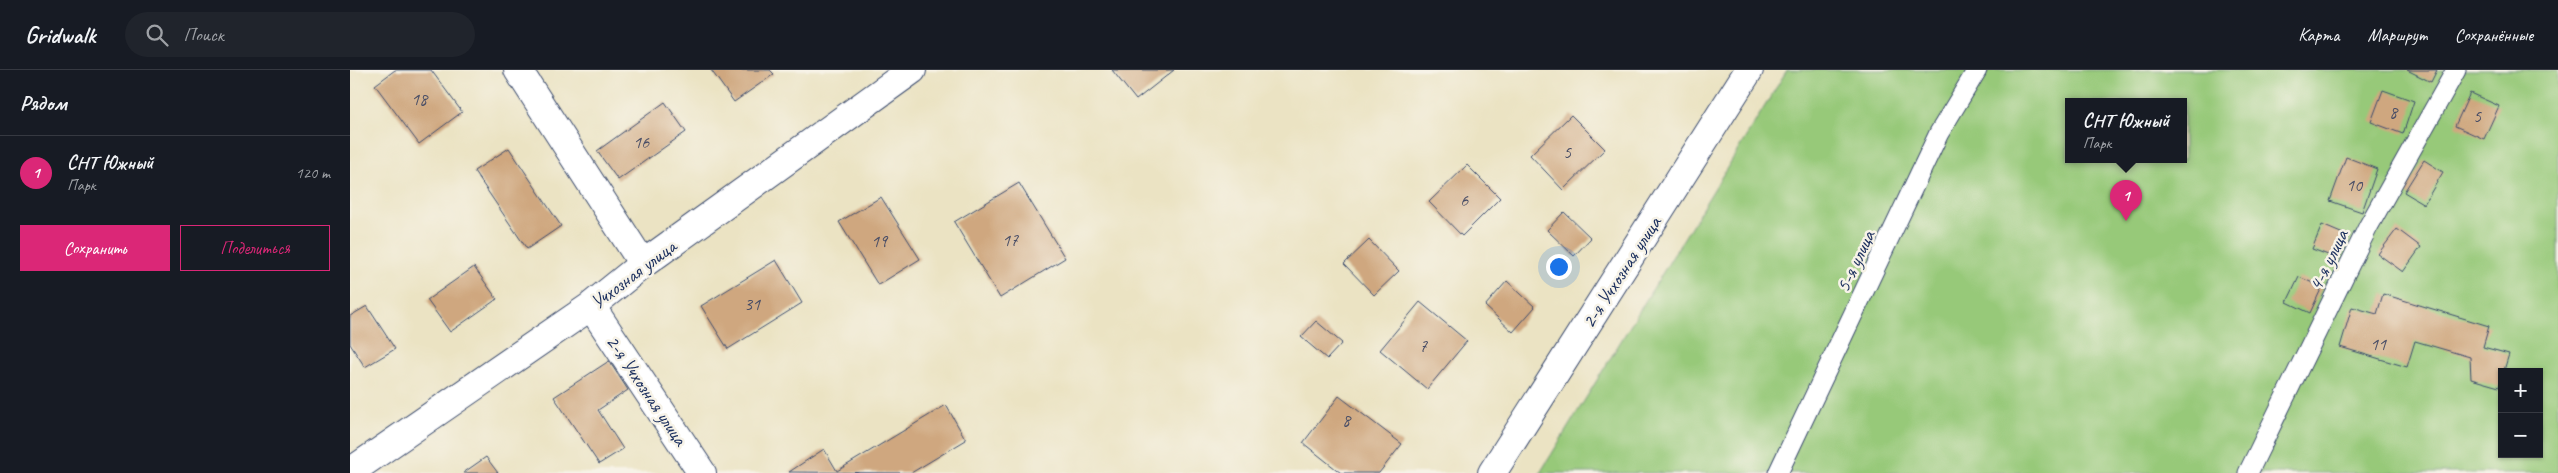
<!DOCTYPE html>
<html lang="ru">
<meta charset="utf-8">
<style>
body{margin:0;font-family:Caveat,sans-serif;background:#20242c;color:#f1f3f6}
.controls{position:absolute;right:15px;bottom:15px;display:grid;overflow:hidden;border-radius:0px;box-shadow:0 1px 4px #0004}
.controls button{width:45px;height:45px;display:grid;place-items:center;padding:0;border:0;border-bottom:1px solid #363941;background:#171b24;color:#f1f3f6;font:25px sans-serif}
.you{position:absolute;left:1208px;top:196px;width:18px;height:18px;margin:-12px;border:4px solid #fff;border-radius:50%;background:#1a73e8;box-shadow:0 0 0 8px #1a73e833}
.badge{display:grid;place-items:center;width:32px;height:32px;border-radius:50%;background:#db2777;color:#fff;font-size:16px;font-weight:700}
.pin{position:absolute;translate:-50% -41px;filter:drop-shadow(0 1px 2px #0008)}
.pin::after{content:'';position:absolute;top:26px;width:18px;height:15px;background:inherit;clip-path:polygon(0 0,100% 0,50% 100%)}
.popup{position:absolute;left:1715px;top:28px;width:122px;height:65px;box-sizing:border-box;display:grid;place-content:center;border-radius:0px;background:#171b24;filter:drop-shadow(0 1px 4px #0005);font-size:16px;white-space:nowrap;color:#9ea1a6}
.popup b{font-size:19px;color:#f1f3f6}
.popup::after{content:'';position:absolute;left:50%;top:100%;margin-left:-10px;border:10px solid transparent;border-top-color:#171b24}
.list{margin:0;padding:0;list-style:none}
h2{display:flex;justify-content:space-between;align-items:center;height:65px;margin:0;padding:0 20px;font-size:21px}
h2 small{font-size:16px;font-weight:400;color:#9ea1a6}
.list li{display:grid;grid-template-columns:32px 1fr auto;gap:15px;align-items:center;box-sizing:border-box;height:75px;padding:0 20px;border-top:1px solid #363941}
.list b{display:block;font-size:19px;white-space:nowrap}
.list p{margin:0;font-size:16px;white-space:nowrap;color:#9ea1a6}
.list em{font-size:16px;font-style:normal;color:#9ea1a6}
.actions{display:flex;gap:10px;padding:15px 20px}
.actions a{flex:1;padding:11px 0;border:1px solid #db2777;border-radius:0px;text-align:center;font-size:18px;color:#db2777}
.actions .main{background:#db2777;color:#fff}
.icon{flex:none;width:28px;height:28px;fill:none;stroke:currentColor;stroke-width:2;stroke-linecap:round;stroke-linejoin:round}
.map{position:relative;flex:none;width:2208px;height:403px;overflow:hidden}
header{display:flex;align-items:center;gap:30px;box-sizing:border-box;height:70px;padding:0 25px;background:#171b24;border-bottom:1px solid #363941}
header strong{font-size:24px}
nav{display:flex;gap:28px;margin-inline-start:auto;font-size:18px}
.search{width:350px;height:45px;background:#20242c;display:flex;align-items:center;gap:12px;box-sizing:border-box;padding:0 18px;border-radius:28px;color:#9ea1a6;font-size:19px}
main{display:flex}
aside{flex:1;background:#171b24}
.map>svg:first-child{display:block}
.green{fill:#97c979;stroke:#597c6c;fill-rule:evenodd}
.building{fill:#cfa77f}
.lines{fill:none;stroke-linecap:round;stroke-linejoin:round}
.lane-casing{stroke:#3a4a6d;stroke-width:21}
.street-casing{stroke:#3a4a6d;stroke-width:30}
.lane{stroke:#fff;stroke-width:19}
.street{stroke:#fff;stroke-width:28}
.labels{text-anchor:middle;stroke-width:5;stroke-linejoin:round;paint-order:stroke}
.number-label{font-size:18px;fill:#484d66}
.street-label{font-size:20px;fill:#1b2f5e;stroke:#f7f3e8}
</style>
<header>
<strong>Gridwalk</strong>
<div class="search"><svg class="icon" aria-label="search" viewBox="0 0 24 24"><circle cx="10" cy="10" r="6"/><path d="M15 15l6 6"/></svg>Поиск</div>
<nav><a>Карта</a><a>Маршрут</a><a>Сохранённые</a></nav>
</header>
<main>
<aside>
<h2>Рядом<small></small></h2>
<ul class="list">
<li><span class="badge">1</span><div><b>СНТ Южный</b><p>Парк</p></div><em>120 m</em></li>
</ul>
<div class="actions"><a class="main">Сохранить</a><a>Поделиться</a></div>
</aside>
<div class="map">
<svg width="2208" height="403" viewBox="0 0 2208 403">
<rect width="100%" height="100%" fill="#f7f3e8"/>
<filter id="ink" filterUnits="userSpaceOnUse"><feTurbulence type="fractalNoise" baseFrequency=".02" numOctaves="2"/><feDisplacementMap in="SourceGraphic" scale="10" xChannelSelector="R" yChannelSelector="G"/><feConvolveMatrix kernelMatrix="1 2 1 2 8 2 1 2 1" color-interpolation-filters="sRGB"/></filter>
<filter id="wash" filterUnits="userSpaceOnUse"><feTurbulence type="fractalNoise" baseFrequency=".0096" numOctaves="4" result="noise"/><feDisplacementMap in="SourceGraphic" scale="20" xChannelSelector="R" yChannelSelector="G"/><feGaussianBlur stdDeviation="1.12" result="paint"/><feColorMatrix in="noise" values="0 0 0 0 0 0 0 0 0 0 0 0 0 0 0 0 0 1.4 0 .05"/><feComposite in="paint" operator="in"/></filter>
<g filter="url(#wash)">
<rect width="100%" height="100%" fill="#ebe3c3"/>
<path class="green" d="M1437 0H2208V403H1190ZM1718 32H1834V90H1718ZM2152 302H2189V384H2152Z"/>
<g id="blocks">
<path class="building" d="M45 0H81L112 42 69 74 25 15Z
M361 0H420L424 4 384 32Z
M762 0H824L786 30Z
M2057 0H2087L2081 12Z
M2033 20 2064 31 2053 64 2021 52Z
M2120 23 2149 36 2134 69 2105 56Z
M315 32 336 62 268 110 247 81Z
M1221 45 1255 79 1213 120 1180 85Z
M159 78 211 156 177 179 124 101Z
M1996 87 2027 99 2012 142 1980 131Z
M2074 90 2093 102 2074 134 2054 122Z
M1117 95 1150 128 1112 166 1079 132Z
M669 113 715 188 650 228 604 152Z
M531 127 570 189 528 215 489 152Z
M1214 142 1241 168 1224 186 1197 160Z
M1972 155 1998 166 1989 189 1962 179Z
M2047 159 2071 177 2053 202 2028 184Z
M1019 170 1049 201 1024 225 994 194Z
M426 190 452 233 378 279 351 236Z
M124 197 147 229 100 262 77 230Z
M1949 207 1972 217 1960 243 1937 232Z
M1157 211 1185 237 1163 262 1135 236Z
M2033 224 2139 256 2133 277 2159 284 2149 317 2121 309 2120 287 2065 271 2057 297 1990 277 2002 237 2027 244Z
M1070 232 1117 271 1077 319 1030 280Z
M17 236 45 279 15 297 0 274V246Z
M966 251 992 273 977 289 951 267Z
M259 291 278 320 248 340 273 379 249 394 204 327Z
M989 326 1052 374 1029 403H991L953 373Z
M596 335 616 370 561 403 439 402 474 379 487 401Z
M136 387 148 403H113Z"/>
</g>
</g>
<g filter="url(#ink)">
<use href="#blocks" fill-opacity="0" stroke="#3a4a6d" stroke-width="1"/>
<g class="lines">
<defs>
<path id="lane" d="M1428 403 1589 63 1627 0
M1898 403 2018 157 2106 0"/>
<path id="street" d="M168 0 293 194
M241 236 352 403
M0 402 241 236 293 194 562 0
M1142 403 1399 0"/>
</defs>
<use href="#lane" class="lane-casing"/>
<use href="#street" class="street-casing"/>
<use href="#lane" class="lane"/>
<use href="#street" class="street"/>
</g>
</g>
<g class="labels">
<g class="number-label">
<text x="69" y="35">18</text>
<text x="2043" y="48">8</text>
<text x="2127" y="52">5</text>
<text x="291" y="78">16</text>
<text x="1217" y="88">5</text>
<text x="2004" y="121">10</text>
<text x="1114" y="136">6</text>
<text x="660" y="176">17</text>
<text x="529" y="177">19</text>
<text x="402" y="240">31</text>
<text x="2028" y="280">11</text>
<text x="1073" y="282">7</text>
<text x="996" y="356">8</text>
</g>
<g class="street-label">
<text transform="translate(1978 190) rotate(-64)" y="7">4-я улица</text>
<text transform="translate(1505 191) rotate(-65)" y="7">5-я улица</text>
<text transform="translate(1271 202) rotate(-57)" y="7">2-я Учхозная улица</text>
<text transform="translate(283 204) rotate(-37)" y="7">Учхозная улица</text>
<text transform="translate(297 320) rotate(56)" y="7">2-я Учхозная улица</text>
</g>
</g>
</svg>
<div class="controls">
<button>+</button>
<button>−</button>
</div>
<div class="you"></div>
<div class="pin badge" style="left:1776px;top:151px">1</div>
<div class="popup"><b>СНТ Южный</b>Парк</div>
</div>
</main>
